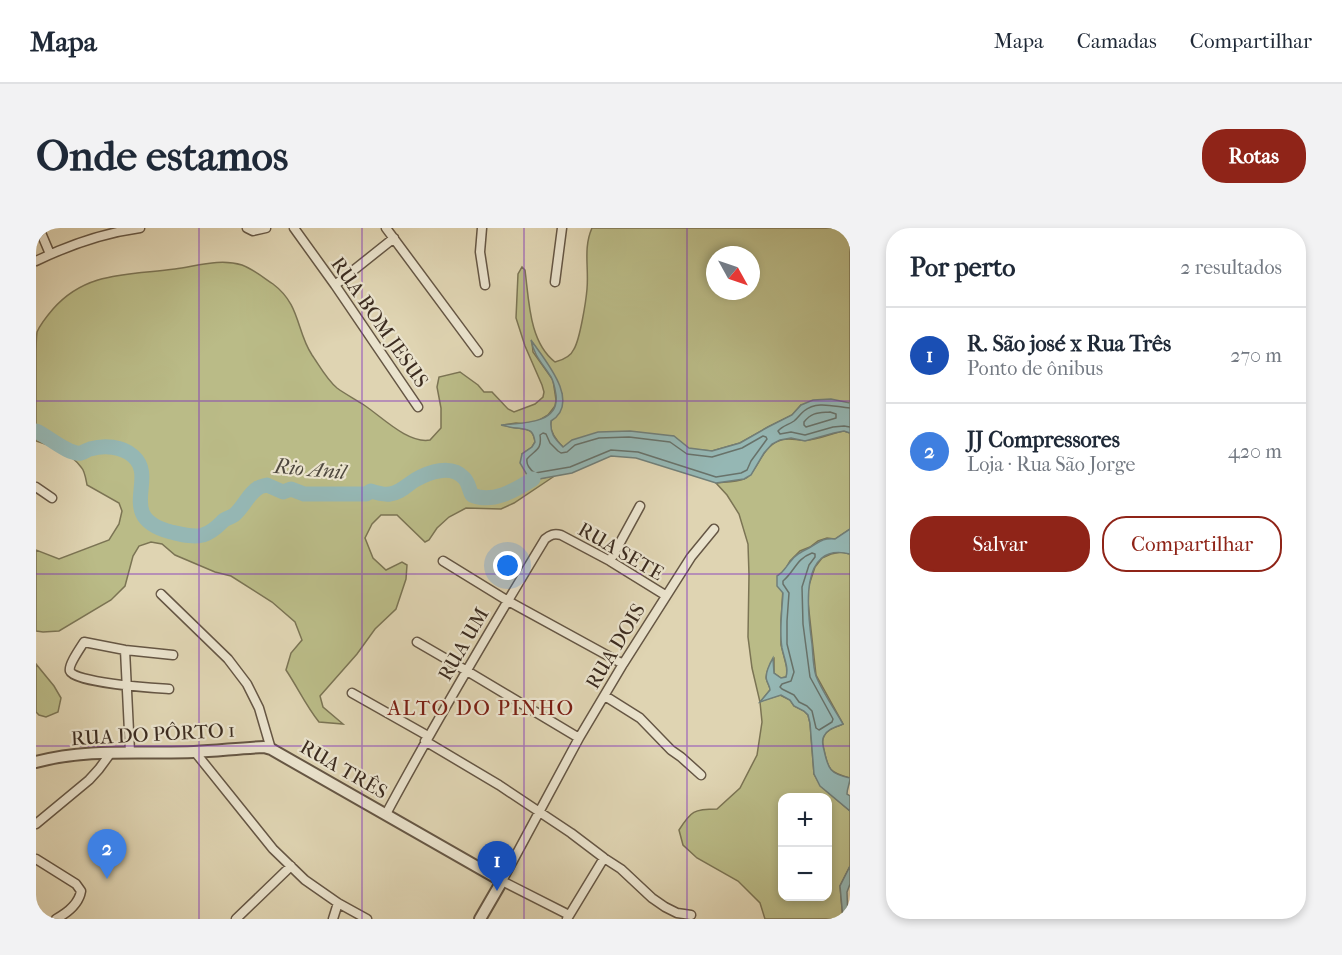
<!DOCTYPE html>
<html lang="pt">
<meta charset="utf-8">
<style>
body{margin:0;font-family:"IM FELL French Canon",serif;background:#f2f2f3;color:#1f2937}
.controls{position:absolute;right:18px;bottom:18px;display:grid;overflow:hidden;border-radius:12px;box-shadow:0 3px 9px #0003}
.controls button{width:54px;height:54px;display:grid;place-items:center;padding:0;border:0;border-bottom:2px solid #e0e1e3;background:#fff;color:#1f2937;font:30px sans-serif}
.compass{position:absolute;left:670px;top:18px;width:54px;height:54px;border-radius:50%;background:#fff;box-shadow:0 3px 9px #0003;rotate:130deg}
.you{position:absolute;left:472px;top:338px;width:21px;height:21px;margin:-15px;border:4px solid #fff;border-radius:50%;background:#1a73e8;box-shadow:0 0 0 9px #1a73e833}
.badge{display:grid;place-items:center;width:39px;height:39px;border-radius:50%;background:#8f2418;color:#fff;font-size:20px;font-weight:700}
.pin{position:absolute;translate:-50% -50px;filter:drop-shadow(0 2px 3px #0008)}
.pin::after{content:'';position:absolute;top:32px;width:21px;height:18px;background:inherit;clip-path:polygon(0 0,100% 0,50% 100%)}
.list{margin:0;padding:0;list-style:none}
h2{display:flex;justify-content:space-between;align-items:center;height:78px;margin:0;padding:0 24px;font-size:26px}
h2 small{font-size:20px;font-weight:400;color:#747a83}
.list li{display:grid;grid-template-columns:39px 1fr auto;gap:18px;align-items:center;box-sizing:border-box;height:96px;padding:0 24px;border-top:2px solid #e0e1e3}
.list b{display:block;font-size:22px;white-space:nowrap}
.list p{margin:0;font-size:20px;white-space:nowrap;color:#747a83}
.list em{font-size:20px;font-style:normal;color:#747a83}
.actions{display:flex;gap:12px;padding:18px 24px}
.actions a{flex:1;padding:14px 0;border:2px solid #8f2418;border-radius:24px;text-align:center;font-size:21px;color:#8f2418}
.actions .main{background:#8f2418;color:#fff}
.map{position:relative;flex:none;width:814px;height:691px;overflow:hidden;border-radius:24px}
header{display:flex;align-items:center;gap:36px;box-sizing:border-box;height:84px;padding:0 30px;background:#fff;border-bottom:2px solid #e0e1e3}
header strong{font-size:28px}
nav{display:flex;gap:33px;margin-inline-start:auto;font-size:21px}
.intro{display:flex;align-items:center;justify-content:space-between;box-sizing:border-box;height:144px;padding:0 36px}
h1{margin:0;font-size:42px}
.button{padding:15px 27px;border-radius:24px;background:#8f2418;color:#fff;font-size:21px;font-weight:700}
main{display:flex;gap:36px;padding:0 36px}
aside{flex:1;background:#fff;border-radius:24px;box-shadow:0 3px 9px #0003}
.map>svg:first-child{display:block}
.green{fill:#babb87;stroke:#7b7454;stroke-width:1.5;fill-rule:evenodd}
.water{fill:#95b7b4;stroke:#717f79;stroke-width:1.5}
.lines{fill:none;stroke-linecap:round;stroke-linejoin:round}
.shore{stroke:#68726a;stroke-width:1.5}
.river{stroke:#95b7b4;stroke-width:15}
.minor-casing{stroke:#655644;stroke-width:11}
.tertiary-casing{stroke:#655644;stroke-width:14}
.minor{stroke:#eae3cd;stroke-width:8}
.tertiary{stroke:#eae3cd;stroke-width:10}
.grid{fill:none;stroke:#7b2cbf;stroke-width:1.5;stroke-opacity:0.55}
.labels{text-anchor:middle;stroke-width:4.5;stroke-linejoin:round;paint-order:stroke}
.street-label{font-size:20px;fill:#3c2c20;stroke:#eae3cd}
.water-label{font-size:21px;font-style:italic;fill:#4e483e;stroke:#eae3cd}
.neighbourhood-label{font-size:21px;letter-spacing:1.5px;fill:#7a1f14;stroke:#eae3cd}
</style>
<header>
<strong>Mapa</strong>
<nav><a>Mapa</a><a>Camadas</a><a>Compartilhar</a></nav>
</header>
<div class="intro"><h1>Onde estamos</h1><a class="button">Rotas</a></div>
<main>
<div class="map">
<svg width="814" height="691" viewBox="0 0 814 691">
<rect width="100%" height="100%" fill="#dfd4b2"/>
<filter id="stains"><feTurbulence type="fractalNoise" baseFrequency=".00333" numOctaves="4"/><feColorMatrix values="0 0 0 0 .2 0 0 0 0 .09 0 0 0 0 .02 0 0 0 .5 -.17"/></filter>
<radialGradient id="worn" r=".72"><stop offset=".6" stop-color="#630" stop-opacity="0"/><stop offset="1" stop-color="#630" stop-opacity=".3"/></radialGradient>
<path class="green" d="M556 0H814V175L765 177 756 187 732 199 704 215 676 223 653 221 637 208 527 219C506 198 516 190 526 166L505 127 496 114 497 124 517 152 520 172 519 178 512 187 502 193 489 196 480 195 467 197C472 198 477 200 482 200 493 202 497 201 499 214L496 219 486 226 503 251 520 247 478 275 465 281 430 280 413 289 401 300 393 312 389 314 361 287H345L336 296 329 310 337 330 350 342 366 334 371 337 370 351 360 381 339 401 321 426 284 468 287 479 307 496 283 494C270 478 262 460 250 442L255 425 266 412 259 394 236 374 195 348 179 344 139 327 126 316 115 314 103 318 97 328 89 358 75 372 23 403 7 404 0 403V322L23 331 73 312 83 296 86 283 83 275 51 257C50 252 49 243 45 239 36 226 14 217 0 213 0 186 0 158 0 131 0 123 0 111 1 104 5 95 11 88 17 81 50 43 93 47 139 41 161 38 184 30 206 37 217 41 228 50 237 56 265 77 260 103 276 127 283 137 291 152 301 160 309 166 319 171 328 177 346 189 372 216 394 212L405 200V180L401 159 403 149 424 144 442 157 448 164H456L472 181 478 184 499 176 507 169 508 164 506 157 489 118 480 90 482 46 486 39 489 42C493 72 493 114 519 134 527 132 535 128 538 121 544 111 550 73 551 61 553 40 547 20 556 0ZM679 27H715V63H679Z
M808 203 814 205V301L799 311 791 310 782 313 774 319 764 323 754 333 748 344 745 393V417L752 444 750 449 745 450 738 445V431C734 436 728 447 731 453 732 456 734 459 734 462L725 473 744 467 754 472 758 478 768 483 772 487 774 495 778 546 785 558 814 583V638L804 658 807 691H729L724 675 702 653 661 630 647 617 643 602C655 583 658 581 681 581L704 560 721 527 726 494 724 474 716 440 712 409 713 347 712 316 703 286 691 267 680 255C688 254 700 254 708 251 720 247 725 220 742 213 752 208 761 213 770 212 783 212 795 205 808 203ZM746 570H792V668H746Z
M805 324 814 326V550C794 545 792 542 788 522 787 517 785 513 788 508 791 501 800 499 807 496L780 447 772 374V360L779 339 786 330 795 326Z
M0 436 18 458 25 470 22 484 10 489 3 487 0 484Z"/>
<path class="water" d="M495 112C508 131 546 174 515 193 514 205 518 210 527 219L536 212 562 204 594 203 638 208 653 220 676 223 704 215 732 199 756 187 765 177 777 172 795 171 814 175V205L808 203 798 205 769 213 755 210 744 212 736 216 728 225 715 247 708 251 680 255 600 230 575 228 536 245 503 251H497L491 247 484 235 486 226 496 219 499 214C497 200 492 202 481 200 475 200 470 198 465 197 483 195 524 197 520 167 519 161 518 154 515 149 507 136 498 128 495 112Z
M814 301V326C761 313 772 387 776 416 777 426 777 439 780 448 786 463 799 482 807 496 800 499 791 501 788 508 785 513 787 517 788 522 792 541 794 546 814 550 814 556 811 560 811 566L814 568V583L784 558 778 546 774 495 772 487 768 483 758 478 754 472 745 467 724 474 734 462C734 459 732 456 731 453 728 447 734 435 737 430L738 445 745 450 750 449C753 440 748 430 746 420 743 403 746 383 747 365L741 358V348C748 344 749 340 754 334 759 327 765 324 773 320 784 314 785 310 799 311Z
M814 638V656L811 664 812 691H807L804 658Z"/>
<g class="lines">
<path class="shore" d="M814 180C799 179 781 172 768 183 764 186 762 190 758 193 752 197 746 198 742 203L744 206 755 204 769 207 797 199 808 198 814 199
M794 184 800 186V190L770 199 768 197V194C776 184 782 185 794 184Z
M507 205 510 206 514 215 522 223 525 225 531 224 539 217 563 210 593 209 634 214 651 226 676 229 706 220 727 208 730 209 731 211 715 233 711 242 705 245 680 249 602 224 575 222 534 239 499 245C494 242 490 236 491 231 500 221 506 222 504 207Z
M776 325 779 326V329L773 337 766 359 767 396 774 449 797 491 796 494 783 502 780 500 776 483 771 478 763 474 758 467 746 461 744 459 746 456 755 453 758 444 751 416V393L753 365 747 356V353C759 343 760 331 776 325Z"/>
<path class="river" d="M0 203C12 208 32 227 45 225 48 224 51 222 54 221 68 217 86 218 97 228 123 251 78 289 135 304 144 306 158 310 167 307 174 305 181 299 186 294 189 290 194 290 198 287 207 280 212 266 222 260 225 258 228 258 231 257L247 264 255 261 268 266H330L335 263C341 265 347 267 354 266 364 265 371 257 379 252 393 244 415 236 428 250 433 255 433 262 436 267 457 276 479 262 497 251"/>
<defs>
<path id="minor" d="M3 0 14 26
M211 0 217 3 230 0
M258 0 299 57 382 179
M350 0 442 124
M446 0 444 24 449 57
M0 33C33 17 67 5 104 0
M519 54 526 0
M299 57 358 10
M0 259 16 270
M407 333 472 373 587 436
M574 333 604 278
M125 366 192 431 211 456 223 480 235 521
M381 414 431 443 543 510
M89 422 94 524
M133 461C119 460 38 455 34 443 32 437 45 419 48 414L89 422 137 427
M316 465 392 508
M569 468 604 490 635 522 645 529 665 547
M389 513 463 557 535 605 568 630 585 641 616 670 629 679 641 685 655 687
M159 524 237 621 269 652 302 675 331 691
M350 586C400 493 454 402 509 311 514 307 518 305 525 307L574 333 629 367
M0 596 53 552 63 541 74 526
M0 631 40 656 45 663C43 675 31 685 20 691
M533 687 466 653 543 510 587 436 655 329 678 301
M200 691 255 638
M297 691 302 675
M531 691 568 630"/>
<path id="tertiary" d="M0 534C51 520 105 526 158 524 181 523 204 520 228 519L235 521 466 653 444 691"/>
</defs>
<use href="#minor" class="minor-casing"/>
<use href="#tertiary" class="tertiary-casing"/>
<use href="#minor" class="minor"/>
<use href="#tertiary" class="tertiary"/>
</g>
<path class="grid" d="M163 0V691M326 0V691M488 0V691M651 0V691M0 173H814M0 346H814M0 518H814"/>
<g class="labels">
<g class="street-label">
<text transform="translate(344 94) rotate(55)" y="7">RUA BOM JESUS</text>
<text transform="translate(585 323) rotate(30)" y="7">RUA SETE</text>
<text transform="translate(427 416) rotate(-60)" y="7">RUA UM</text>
<text transform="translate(579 418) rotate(-59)" y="7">RUA DOIS</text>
<text transform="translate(117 506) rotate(-3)" y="7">RUA DO PÔRTO 1</text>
<text transform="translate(308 541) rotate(30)" y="7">RUA TRÊS</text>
</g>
<g class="water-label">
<text transform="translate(274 241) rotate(5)" y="7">Rio Anil</text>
</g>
<g class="neighbourhood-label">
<text x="445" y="487">ALTO DO PINHO</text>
</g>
</g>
<rect width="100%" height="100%" filter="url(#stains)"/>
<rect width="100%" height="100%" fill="url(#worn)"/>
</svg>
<div class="controls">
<button>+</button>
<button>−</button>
</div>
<svg class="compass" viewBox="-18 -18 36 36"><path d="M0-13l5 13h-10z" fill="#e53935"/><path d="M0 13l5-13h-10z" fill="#747a83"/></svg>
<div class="you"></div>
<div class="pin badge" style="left:461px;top:663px;background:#1a4fb4">1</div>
<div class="pin badge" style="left:71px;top:651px;background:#3f7fe0">2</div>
</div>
<aside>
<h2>Por perto<small>2 resultados</small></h2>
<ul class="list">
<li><span class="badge" style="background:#1a4fb4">1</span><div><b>R. São josé x Rua Três</b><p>Ponto de ônibus</p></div><em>270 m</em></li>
<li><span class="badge" style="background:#3f7fe0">2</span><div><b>JJ Compressores</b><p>Loja · Rua São Jorge</p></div><em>420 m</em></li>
</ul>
<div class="actions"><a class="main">Salvar</a><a>Compartilhar</a></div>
</aside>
</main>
